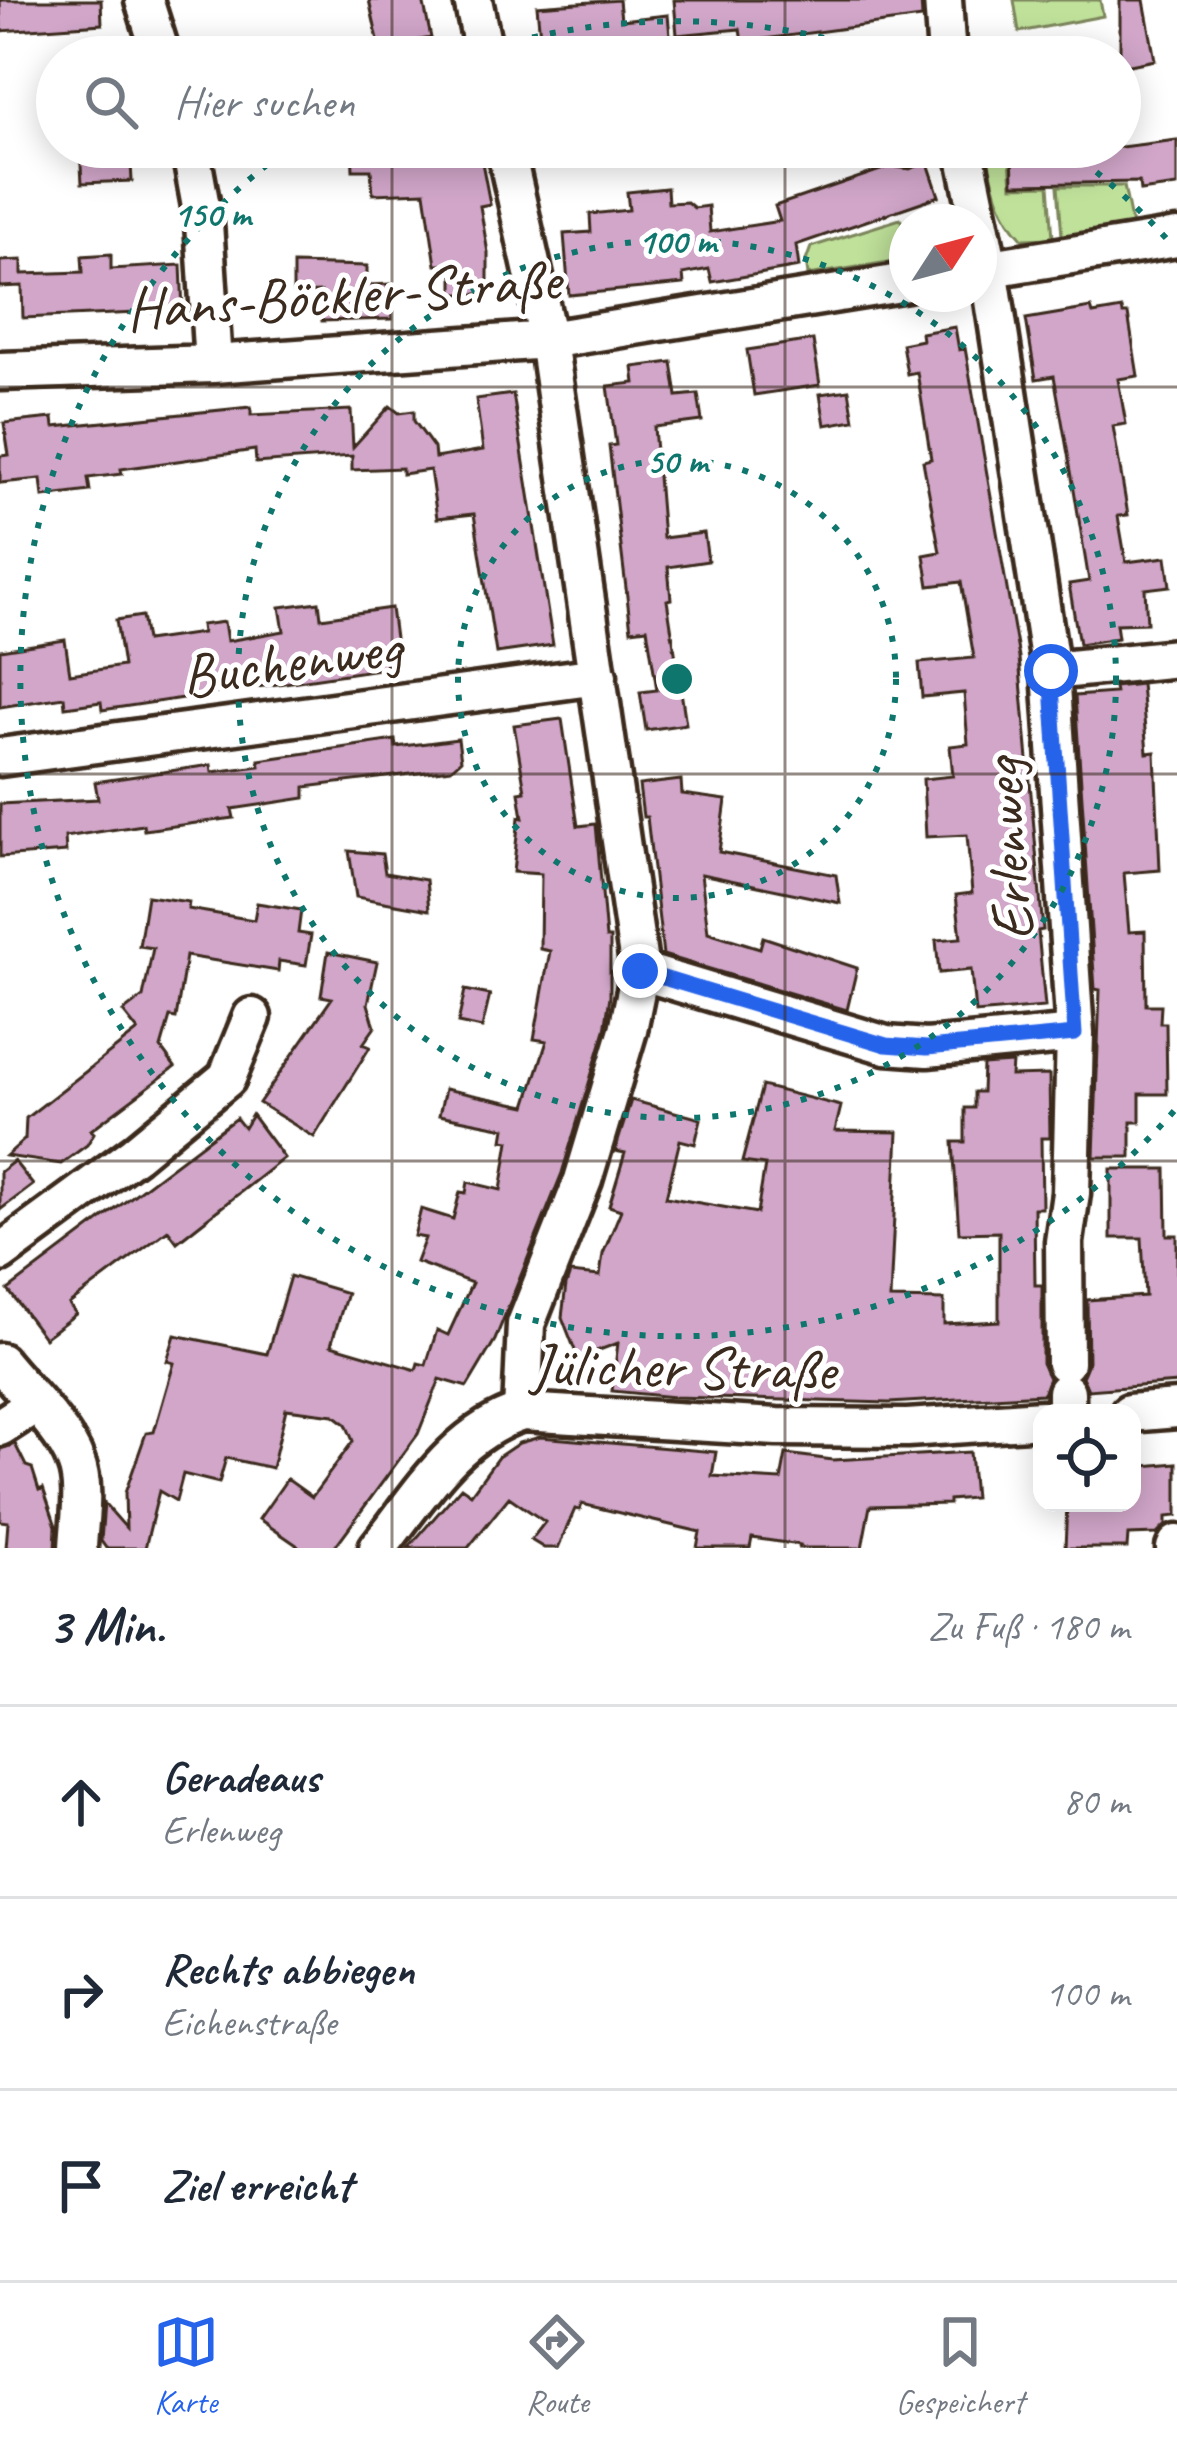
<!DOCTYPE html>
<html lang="de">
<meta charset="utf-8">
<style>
body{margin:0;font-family:Caveat,sans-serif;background:#f2f2f3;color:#1f2937}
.controls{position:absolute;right:36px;bottom:36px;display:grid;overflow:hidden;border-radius:24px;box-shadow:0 6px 30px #0003}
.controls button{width:108px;height:108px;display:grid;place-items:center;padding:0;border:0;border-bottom:3px solid #e0e1e3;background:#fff;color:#1f2937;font:60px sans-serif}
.compass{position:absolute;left:889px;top:204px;width:108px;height:108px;border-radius:50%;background:#fff;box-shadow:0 6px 30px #0003;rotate:54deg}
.stop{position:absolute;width:36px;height:36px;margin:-27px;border:9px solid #2563eb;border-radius:50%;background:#fff}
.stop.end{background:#2563eb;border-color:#fff;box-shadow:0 3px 12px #0008}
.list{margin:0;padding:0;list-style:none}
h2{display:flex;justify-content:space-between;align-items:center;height:156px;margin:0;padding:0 48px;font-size:51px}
h2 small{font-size:39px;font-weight:400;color:#747a83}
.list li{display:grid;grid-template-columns:78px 1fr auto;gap:36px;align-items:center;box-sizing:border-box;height:192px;padding:0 48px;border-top:3px solid #e0e1e3}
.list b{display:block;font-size:45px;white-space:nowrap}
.list p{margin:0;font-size:39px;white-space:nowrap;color:#747a83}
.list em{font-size:39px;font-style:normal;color:#747a83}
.icon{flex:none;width:66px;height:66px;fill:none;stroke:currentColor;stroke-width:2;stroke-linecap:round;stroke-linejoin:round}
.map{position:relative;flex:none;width:1177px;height:1548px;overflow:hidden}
.search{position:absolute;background:#fff;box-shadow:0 6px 30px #0003;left:36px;right:36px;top:36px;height:132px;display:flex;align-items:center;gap:30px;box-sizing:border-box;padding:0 42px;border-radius:66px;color:#747a83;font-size:45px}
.sheet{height:732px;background:#fff}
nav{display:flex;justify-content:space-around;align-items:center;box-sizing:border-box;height:168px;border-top:3px solid #e0e1e3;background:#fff;font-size:33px;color:#747a83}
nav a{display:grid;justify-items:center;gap:6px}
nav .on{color:#2563eb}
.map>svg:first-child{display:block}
.green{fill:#bfe19a;stroke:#7d865c;stroke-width:3}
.building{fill:#d1a6c9;stroke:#3b2a1e;stroke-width:3}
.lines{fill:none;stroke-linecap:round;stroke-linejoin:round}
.minor-casing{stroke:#3b2a1e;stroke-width:45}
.minor{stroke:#fff;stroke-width:36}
.route{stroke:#2563eb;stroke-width:15}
.grid{fill:none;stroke:#3b2a1e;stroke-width:3;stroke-opacity:0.55}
.ring{fill:none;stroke:#0f766e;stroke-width:6;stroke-dasharray:6 12}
.labels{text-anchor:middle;stroke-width:10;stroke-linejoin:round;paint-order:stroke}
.street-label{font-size:60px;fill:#3b2a1e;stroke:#fff}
.centre{fill:#0f766e;stroke:#fff;stroke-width:6}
.ring-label{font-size:36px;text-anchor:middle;font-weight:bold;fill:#0f766e;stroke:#fff;stroke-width:10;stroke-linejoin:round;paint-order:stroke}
</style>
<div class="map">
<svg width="1177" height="1548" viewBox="0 0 1177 1548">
<rect width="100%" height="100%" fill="#fff"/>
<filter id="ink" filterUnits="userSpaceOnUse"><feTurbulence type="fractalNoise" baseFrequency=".00833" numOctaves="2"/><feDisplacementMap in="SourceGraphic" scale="24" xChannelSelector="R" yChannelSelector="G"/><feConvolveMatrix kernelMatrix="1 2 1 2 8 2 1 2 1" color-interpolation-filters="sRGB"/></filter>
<g filter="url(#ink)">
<path class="green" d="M1014 0H1100L1103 16 1019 32Z
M986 147H1009L1012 186 1049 185 1053 238 1023 239C997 212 993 183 986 147Z
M1058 186H1124L1132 226 1062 236Z
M900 219 907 231V259L808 275 806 261 811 247Z"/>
<path class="building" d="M0 0H101L102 24 1 31Z
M369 0H423L431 38 414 41 415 57 381 54Z
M619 0 621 20 668 15 671 46 621 51V46L565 50V56L552 57H507L504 39 540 36 537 6Z
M674 0H921L922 18 742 42 740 29 677 35Z
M1120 0H1144L1155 60 1120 67Z
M1177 140V186L1140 191 1139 182 1013 184 1012 147H1121Z
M80 147H130L132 181 82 183Z
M352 147H479L490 204 480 206 488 253V294H453V265H436L425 192 373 194 371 170H353Z
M927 160 939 196 796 245 799 267 712 282 709 269 683 274 684 284 569 295 564 234 591 232 590 214 629 210 627 192 667 188 668 203 687 202 694 208 708 206 710 232 780 221 775 206 892 166 910 169Z
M111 254V269L181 265 183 311 23 318 22 286 0 287V261L22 260V274L83 272 82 256Z
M293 264 367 266V285L391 284 392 319 322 321 321 292 293 293Z
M1091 308 1093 314 1122 309 1123 314H1128L1138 376 1118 379 1126 424 1113 426 1128 515 1118 516 1126 562 1166 557 1170 586 1145 589 1147 623 1116 624 1118 638 1079 644 1069 584 1089 581 1071 471 1054 376 1036 379 1026 319Z
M955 327 959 350 965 348 1019 658 1043 930 1038 931 1045 1007 975 1013 971 970 939 973 936 940 961 938 956 895 972 893 967 835 926 837 923 779 953 776 950 746 968 744 964 693 922 697 919 663 974 658 961 582 929 586 924 555 940 552 923 461 931 459 917 372 907 374 902 344 922 340 921 333Z
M813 340 820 385 754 395 747 350Z
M672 362 677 396 698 394 702 421 654 427 663 538 704 533 708 561 668 567 671 599 667 600 686 724 646 730 640 692 657 690 647 628 631 630 609 446 616 445 608 386 635 383 633 367Z
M849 390 854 420 825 425 820 394Z
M513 394 553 645 496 653 474 514 437 518 430 470 402 474V468L352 470V456L256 463 255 450 121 469 122 474 88 478 90 491 43 497 41 479 0 483V456L9 455 4 423 53 418 54 427 251 407V415L351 410 353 447 390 406 399 413 414 411V421L434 448 435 458 483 450 476 399Z
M319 602 321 618 391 608 396 646 383 648 386 668 102 710 101 702 65 707 64 697 0 707V650L65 640 70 674 123 666 116 620 142 616 146 641 202 633 201 625 224 622 227 641 284 631 280 607Z
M1141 684 1147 753 1155 752 1160 870 1124 873 1129 932 1145 931 1146 1005H1161L1160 1023H1166L1167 1094H1140V1122H1131V1157H1094L1100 990 1095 989 1075 696 1115 693 1114 687Z
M562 719 578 826 596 824 606 938H610V996L605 1030 562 1173 495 1340 467 1387 440 1379 418 1434 334 1548H301L259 1519 287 1479 312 1497 353 1441 346 1424 334 1415 286 1409 272 1468 226 1458 219 1483 183 1474 176 1501 159 1491 145 1548H106L101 1541 104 1503 126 1528 125 1493 146 1433 154 1432 174 1363 167 1361 175 1335 267 1354 290 1276 347 1293 331 1345 416 1370 418 1363 426 1365 437 1330 448 1335 472 1283 416 1262 425 1238 414 1236 421 1209 453 1219 460 1192 466 1193 468 1182 501 1190 509 1141 503 1140 505 1128 439 1115 445 1089 526 1106 547 1041 534 1039 550 951 540 949 541 874 513 872 519 817 523 818 519 792 525 791 514 725Z
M458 739 461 760 451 769 305 787V798L232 809 234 818 144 830 143 825 65 837 66 852 0 857V804L98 799 95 782 211 765 212 772 260 766 259 760 395 740 396 747Z
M681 780 682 794 726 800 719 852 836 875 840 903 701 874 708 932 760 948 763 937 857 968 847 1010 663 955 647 817H643L639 785Z
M349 851 382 854 385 873 426 880 429 910 356 897Z
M147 896 189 902 188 909 254 920 257 903 301 910 298 933 311 935 306 965 279 961 278 971 186 956 176 1018 170 1017 161 1048 175 1067 91 1130 94 1133 87 1145 61 1164 6 1156 25 1139 26 1118 138 1031 123 1012 143 997 153 948 139 946Z
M328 952 377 962 368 1004 375 1027 363 1044 370 1047 314 1137 259 1103 332 998 321 996Z
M465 990 490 995 482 1028 458 1023Z
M1012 1063 1011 1076 1049 1075 1050 1138H1041L1042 1208H1034L1035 1285H1042V1363L1049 1378 1043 1394 889 1403 674 1397 612 1391 618 1343 578 1358 562 1317 566 1285 570 1273 600 1276 603 1254 621 1210 609 1206 625 1153 615 1151 631 1100 701 1119 695 1144 680 1140 666 1197 757 1213 765 1165 742 1162 762 1086 841 1106 835 1131 898 1132 890 1299 944 1300V1324L999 1321V1232L959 1233 953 1142H965V1108H974V1092H982L983 1065Z
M252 1115 284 1158 177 1242 168 1230 69 1304 76 1314 44 1338 8 1290 236 1118 244 1128Z
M14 1161 33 1185 0 1210V1172Z
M1111 1169H1166L1167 1235H1177V1383L1088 1390 1082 1377 1088 1363 1087 1300 1145 1296 1142 1238H1111Z
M540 1437 716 1452 712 1476 781 1480 786 1454 833 1460 970 1452 974 1498 949 1500V1504L870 1506 862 1548H799L800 1545 752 1538 750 1548H697L700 1532 582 1504 580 1510 575 1509 558 1548H544L531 1540 545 1522 509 1497 468 1548H408L461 1487 471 1494 498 1457 519 1443Z
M15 1444 26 1466 32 1468 39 1490 43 1488 56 1526 55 1548H6L8 1522 0 1521V1449Z
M1177 1463V1516L1166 1517V1525L1157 1534 1128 1535 1127 1548H1065L1067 1504 1132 1503V1467Z"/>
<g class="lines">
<defs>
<path id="minor" d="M144 0 162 57
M473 0 485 57
M943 0 947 57
M190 147 204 223 213 364
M505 147 548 340 640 971 628 1030 583 1180 526 1324 522 1412
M903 147H909
M964 147 989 268 1051 671 1075 1034 1071 1193 1064 1242 1065 1363
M795 148 802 147
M979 270 1177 238
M0 371 213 364 548 340 907 282
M1051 671 1177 658
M0 757 598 676
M640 971 886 1045 927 1048 1075 1034
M0 1253 135 1154 227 1078 252 1017
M0 1362C23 1391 64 1428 76 1462 86 1487 79 1521 78 1548
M1066 1392V1413
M1129 1413 1177 1409
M0 1427 34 1405
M378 1548C420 1495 455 1433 522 1412L777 1427 907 1428 1042 1419
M1175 1548 1177 1544"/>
</defs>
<use href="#minor" class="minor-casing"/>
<use href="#minor" class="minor"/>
</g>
</g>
<g class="lines" filter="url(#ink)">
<path class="route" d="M640 971 886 1045 927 1048 1075 1034 1051 671"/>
</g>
<path class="grid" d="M392 0V57M785 0V57M392 147V1548M785 147V1548M0 387H1177M0 774H1177M0 1161H1177"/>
<g class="ring">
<circle cx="677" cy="679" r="219"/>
<circle cx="677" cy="679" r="439"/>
<path d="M1174 1111A658 658 0 1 1 286 150M463 57A658 658 0 0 1 891 57M1068 150A658 658 0 0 1 1174 247"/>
</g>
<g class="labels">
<g class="street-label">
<text transform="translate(343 293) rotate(-4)" y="21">Hans-Böckler-Straße</text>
<text transform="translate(291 660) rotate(-8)" y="21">Buchenweg</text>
<text transform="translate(1006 850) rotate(-94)" y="21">Erlenweg</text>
<text transform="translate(683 1366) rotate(1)" y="21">Jülicher Straße</text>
</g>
</g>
<circle cx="677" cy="679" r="18" class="centre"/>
<g class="ring-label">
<text x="212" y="226">150 m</text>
<text x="677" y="253">100 m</text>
<text x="677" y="473">50 m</text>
</g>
</svg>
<div class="controls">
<button><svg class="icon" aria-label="locate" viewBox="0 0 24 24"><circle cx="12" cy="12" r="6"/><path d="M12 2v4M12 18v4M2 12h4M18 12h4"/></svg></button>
</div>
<svg class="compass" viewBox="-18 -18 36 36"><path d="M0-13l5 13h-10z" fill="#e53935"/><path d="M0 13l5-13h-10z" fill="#747a83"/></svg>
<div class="stop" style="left:1051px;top:671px"></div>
<div class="stop end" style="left:640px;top:971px"></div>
<div class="search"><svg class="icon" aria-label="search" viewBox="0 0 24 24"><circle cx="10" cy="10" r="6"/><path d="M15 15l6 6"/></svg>Hier suchen</div>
</div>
<section class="sheet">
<h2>3 Min.<small>Zu Fuß · 180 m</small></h2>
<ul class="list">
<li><svg class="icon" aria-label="ahead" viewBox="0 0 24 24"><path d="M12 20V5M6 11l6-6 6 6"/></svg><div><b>Geradeaus</b><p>Erlenweg</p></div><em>80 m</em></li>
<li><svg class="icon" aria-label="right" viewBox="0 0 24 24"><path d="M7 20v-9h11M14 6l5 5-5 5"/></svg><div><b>Rechts abbiegen</b><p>Eichenstraße</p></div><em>100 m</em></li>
<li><svg class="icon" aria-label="arrive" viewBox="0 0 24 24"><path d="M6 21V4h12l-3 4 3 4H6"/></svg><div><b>Ziel erreicht</b></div></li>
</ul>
</section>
<nav>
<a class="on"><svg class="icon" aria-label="map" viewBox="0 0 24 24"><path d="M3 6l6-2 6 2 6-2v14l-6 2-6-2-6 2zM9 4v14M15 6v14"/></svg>Karte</a>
<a><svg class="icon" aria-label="directions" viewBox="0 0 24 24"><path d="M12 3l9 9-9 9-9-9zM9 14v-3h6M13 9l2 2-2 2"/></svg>Route</a>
<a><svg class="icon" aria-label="saved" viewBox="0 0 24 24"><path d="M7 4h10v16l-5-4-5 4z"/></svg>Gespeichert</a>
</nav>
